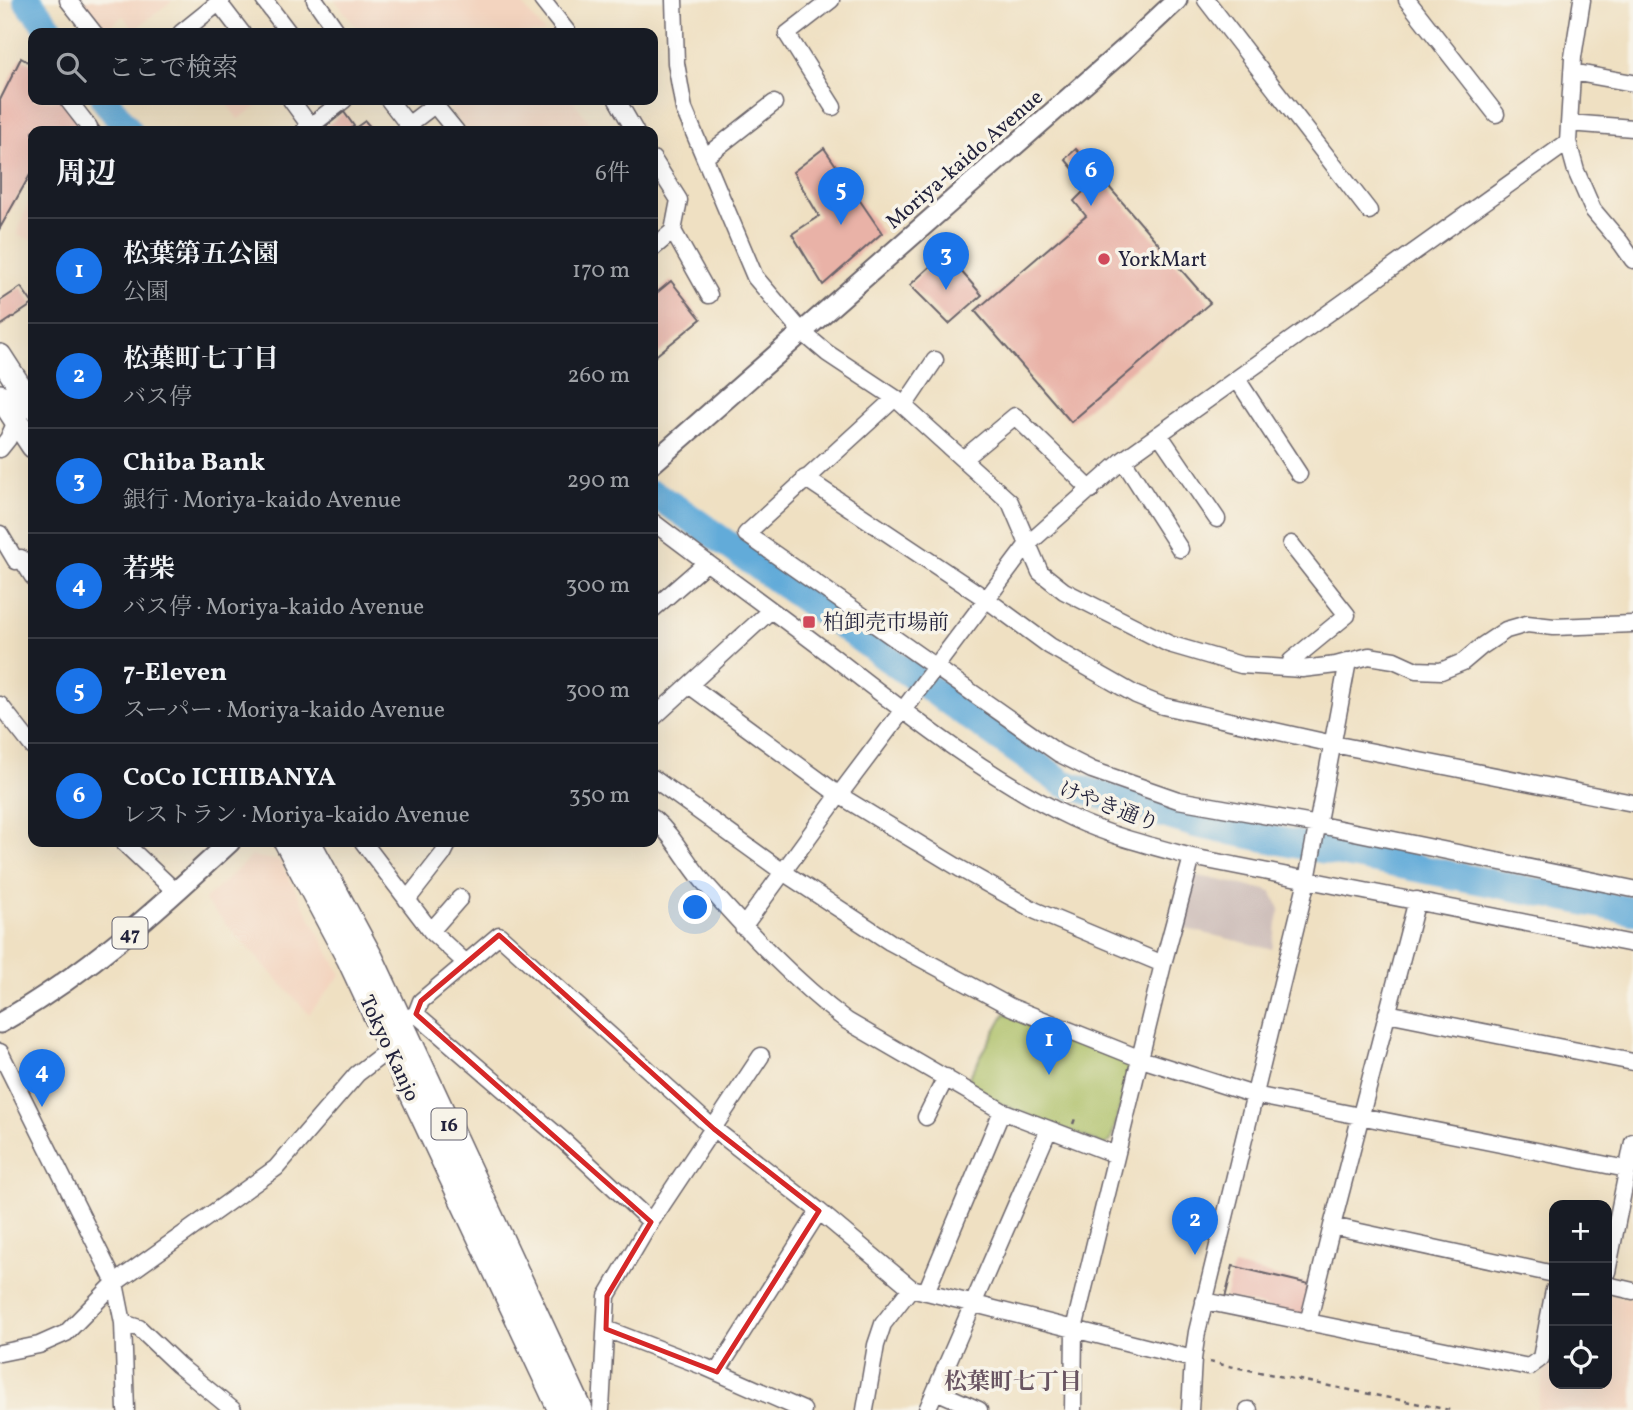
<!DOCTYPE html>
<html lang="ja">
<meta charset="utf-8">
<style>
body{margin:0;font-family:Vollkorn,"Noto Serif JP",serif;background:#20242c;color:#f1f3f6}
.controls{position:absolute;right:21px;bottom:21px;display:grid;overflow:hidden;border-radius:14px;box-shadow:0 7px 28px #0002}
.controls button{width:63px;height:63px;display:grid;place-items:center;padding:0;border:0;border-bottom:2px solid #363941;background:#171b24;color:#f1f3f6;font:35px sans-serif}
.you{position:absolute;left:696px;top:908px;width:24px;height:24px;margin:-18px;border:5px solid #fff;border-radius:50%;background:#1a73e8;box-shadow:0 0 0 10px #1a73e833}
.badge{display:grid;place-items:center;width:46px;height:46px;border-radius:50%;background:#1a73e8;color:#fff;font-size:23px;font-weight:700}
.pin{position:absolute;translate:-50% -58px;filter:drop-shadow(0 2px 4px #0008)}
.pin::after{content:'';position:absolute;top:37px;width:24px;height:21px;background:inherit;clip-path:polygon(0 0,100% 0,50% 100%)}
.list{margin:0;padding:0;list-style:none}
h2{display:flex;justify-content:space-between;align-items:center;height:91px;margin:0;padding:0 28px;font-size:30px}
h2 small{font-size:23px;font-weight:400;color:#9ea1a6}
.list li{display:grid;grid-template-columns:46px 1fr auto;gap:21px;align-items:center;box-sizing:border-box;height:105px;padding:0 28px;border-top:2px solid #363941}
.list b{display:block;font-size:26px;white-space:nowrap}
.list p{margin:0;font-size:23px;white-space:nowrap;color:#9ea1a6}
.list em{font-size:23px;font-style:normal;color:#9ea1a6}
.icon{flex:none;width:38px;height:38px;fill:none;stroke:currentColor;stroke-width:2;stroke-linecap:round;stroke-linejoin:round}
.map{position:relative;flex:none;width:1633px;height:1410px;overflow:hidden}
.search{position:absolute;background:#171b24;box-shadow:0 7px 28px #0002;left:28px;top:28px;width:630px;height:77px;display:flex;align-items:center;gap:18px;box-sizing:border-box;padding:0 24px;border-radius:14px;color:#9ea1a6;font-size:26px}
.panel{position:absolute;background:#171b24;box-shadow:0 7px 28px #0002;left:28px;top:126px;width:630px;height:721px;border-radius:14px}
.map>svg:first-child{display:block}
.built{fill:#f3d4bf}
.industrial{fill:#cfc0bb}
.green{fill:#aabe63;stroke:#66704f;stroke-width:2}
.lines{fill:none;stroke-linecap:round;stroke-linejoin:round}
.river{stroke:#62abd9;stroke-width:28}
.building{fill:#e9b2a7}
.minor-casing{stroke:#6a646a;stroke-width:19}
.major-casing{stroke:#6a646a;stroke-width:23}
.highway-casing{stroke:#6a646a;stroke-width:26}
.path{stroke:#6a646a;stroke-width:2.5;stroke-dasharray:5 5;stroke-linecap:butt}
.minor{stroke:#fff;stroke-width:16}
.major{stroke:#fff;stroke-width:19}
.highway{stroke:#fff;stroke-width:23}
.marked{fill:none;stroke:#d62828;stroke-width:5;stroke-linejoin:round}
.poi-dot{fill:#d1495b;stroke:#f7f3e8;stroke-width:2.5}
.labels{text-anchor:middle;stroke-width:7;stroke-linejoin:round;paint-order:stroke}
.shield{fill:#f7f3e8;stroke:#62616f;stroke-width:2}
.shield-label{font-size:19px;font-weight:bold;fill:#22223b}
.street-label{font-size:21px;fill:#22223b;stroke:#f7f3e8}
.poi-label{font-size:21px;fill:#22223b;stroke:#f7f3e8;text-anchor:start}
.neighbourhood-label{font-size:23px;font-weight:bold;fill:#685461;stroke:#f7f3e8}
</style>
<div class="map">
<svg width="1633" height="1410" viewBox="0 0 1633 1410">
<rect width="100%" height="100%" fill="#f7f3e8"/>
<filter id="ink" filterUnits="userSpaceOnUse"><feTurbulence type="fractalNoise" baseFrequency=".0143" numOctaves="2"/><feDisplacementMap in="SourceGraphic" scale="14" xChannelSelector="R" yChannelSelector="G"/><feConvolveMatrix kernelMatrix="1 2 1 2 8 2 1 2 1" color-interpolation-filters="sRGB"/></filter>
<filter id="wash" filterUnits="userSpaceOnUse"><feTurbulence type="fractalNoise" baseFrequency=".00686" numOctaves="4" result="noise"/><feDisplacementMap in="SourceGraphic" scale="28" xChannelSelector="R" yChannelSelector="G"/><feGaussianBlur stdDeviation="1.57" result="paint"/><feColorMatrix in="noise" values="0 0 0 0 0 0 0 0 0 0 0 0 0 0 0 0 0 1.4 0 .05"/><feComposite in="paint" operator="in"/></filter>
<g filter="url(#wash)">
<rect width="100%" height="100%" fill="#efe0c2"/>
<path class="built" d="M78 0H173L134 30 123 16 102 32Z
M335 0H519L545 33H361Z
M224 100H254L258 106 238 119Z
M443 100H576L574 102 596 131H466Z
M33 189V240L17 235Z
M252 856 280 861 341 975 309 1014 204 900Z
M1607 1294 1633 1299V1410H1537L1554 1323V1384H1607Z"/>
<path class="industrial" d="M1194 875 1271 891 1280 909 1272 949 1182 928Z"/>
<path class="green" d="M1005 1013 1126 1062 1130 1068 1111 1141 1105 1145 1000 1104 966 1083Z"/>
<g class="lines">
<path class="river" d="M27 0 53 33
M105 100 129 131
M653 494 682 512 1063 783 1195 824 1633 911"/>
</g>
<g id="blocks">
<path class="building" d="M21 58 33 65V100H78L102 131H33V176L30 175 0 228V100Z
M344 112 354 126 348 131H320Z
M365 121 374 131H351Z
M824 148 882 233 823 285 792 234 819 216 793 172Z
M1076 149 1210 303 1071 422 975 311 1086 216 1074 201 1088 187 1065 159Z
M945 253 982 295 949 324 910 285Z
M671 281 701 319 653 358V296Z
M21 287 33 304 0 326V301Z
M1233 1266 1313 1285 1306 1317 1225 1298Z"/>
</g>
</g>
<g filter="url(#ink)">
<use href="#blocks" fill-opacity="0" stroke="#6a646a" stroke-width="2"/>
<g class="lines">
<defs>
<path id="minor" d="M68 0 94 33
M264 0 289 33
M315 0 338 33
M542 0 568 33
M674 0 676 63 684 109 755 277 801 331 827 353 895 398 1010 502 1040 572 1064 591 1169 644 1241 665 1302 669 1336 665 1369 656 1394 660 1416 670 1441 671 1463 662 1482 646 1506 630 1527 624 1554 627 1633 624
M831 0 787 34 833 107
M1206 0 1369 211
M1407 0 1496 114
M1582 0 1573 57 1568 142 1576 171 1593 210 1621 243 1633 260
M219 3 242 33
M181 33 222 0
M1572 72 1633 83
M68 100 89 127
M291 100 310 126
M389 100 413 131
M617 100 635 131
M1569 123 1633 128
M408 125 433 106 438 109 456 131
M304 131 344 100
M705 157 774 103
M653 159 679 200 673 231 653 248
M673 231 709 295
M1237 379 1299 474
M895 398 746 534 1058 753 1092 770 1178 800 1330 827 1633 889
M904 406 935 360
M1159 434 1217 519
M0 449 8 439 19 415
M963 459 1015 416 1091 490
M1123 460 1180 549
M805 478 986 599 1050 646 1136 695 1163 706 1333 744 1633 803
M653 522C713 568 775 612 835 658 910 716 986 777 1072 818 1110 836 1151 846 1192 857L1633 944
M0 534 16 561 21 558 33 577
M1291 544 1347 615 1291 661 1292 668
M653 609 706 563
M689 685 839 795 959 868 1036 911 1163 964
M0 705 33 747
M653 718 771 610
M653 778 783 872 890 942 1011 1007 1141 1059 1254 1095 1627 1169
M653 818C674 836 685 860 703 881 747 931 794 981 847 1021L1002 1111 1116 1155
M123 842 176 892
M363 842 431 931 466 963 499 935 714 1129 819 1211 911 1288 1193 1359
M407 900 443 854 449 842
M1417 900 1332 1226 1554 1274
M743 927 839 795 1028 544 1123 460 1568 142
M431 931 460 898
M1387 1013 1633 1062
M416 1014 565 1142 651 1222
M408 1018 416 1014 421 1001 466 963
M0 1052 115 1283 123 1323 126 1410
M926 1117 946 1077
M1607 1272 1633 1142
M1607 1285 1633 1291
M926 1292 1002 1111
M1204 1301 1529 1367 1541 1358 1554 1290
M123 1323 139 1328 178 1365 233 1410
M1308 1323 1332 1226
M606 1329 705 1367 803 1410
M0 1353 39 1345 66 1333 115 1283 276 1168 357 1074 391 1048
M717 1372 819 1211
M936 1391 979 1410
M601 1410 607 1296 650 1223 761 1056
M865 1410 876 1345 883 1324 911 1288
M927 1410 1049 1129
M1073 1410 1074 1329 1163 964 1192 857
M1190 1410 1193 1359 1197 1332 1307 880 1348 661
M1248 1410H1249"/>
<path id="major" d="M653 463 1128 46 1177 0
M0 1023C88 973 156 911 230 842"/>
<path id="highway" d="M0 356 33 407
M0 396 33 446
M286 842 349 960 560 1410
M309 842 372 959 581 1410"/>
</defs>
<use href="#minor" class="minor-casing"/>
<use href="#major" class="major-casing"/>
<use href="#highway" class="highway-casing"/>
<path class="path" d="M1073 1124 1076 1116
M1209 1362 1450 1410"/>
<use href="#minor" class="minor"/>
<use href="#major" class="major"/>
<use href="#highway" class="highway"/>
</g>
</g>
<path class="marked" d="M499 935 714 1129 819 1211 717 1372 606 1329 607 1296 651 1222 416 1014 421 1001Z"/>
<g class="poi-dot">
<circle cx="1104" cy="259" r="7"/>
<rect x="802" y="615" width="14" height="14" rx="3.5"/>
</g>
<g class="labels">
<g class="shield">
<rect x="112.5" y="917.5" width="35" height="31" rx="5"/>
<rect x="431.5" y="1108.5" width="35" height="31" rx="5"/>
</g>
<g class="shield-label">
<text x="130" y="940">47</text>
<text x="449" y="1131">16</text>
</g>
<g class="street-label">
<text transform="translate(964 159) rotate(-41)" y="7">Moriya-kaido Avenue</text>
<text transform="translate(1109 806) rotate(21)" y="7">けやき通り</text>
<text transform="translate(390 1048) rotate(65)" y="7">Tokyo Kanjo</text>
</g>
<g class="poi-label">
<text x="1118" y="266">YorkMart</text>
<text x="823" y="629">柏卸売市場前</text>
</g>
<g class="neighbourhood-label">
<text x="1013" y="1389">松葉町七丁目</text>
</g>
</g>
</svg>
<div class="controls">
<button>+</button>
<button>−</button>
<button><svg class="icon" aria-label="locate" viewBox="0 0 24 24"><circle cx="12" cy="12" r="6"/><path d="M12 2v4M12 18v4M2 12h4M18 12h4"/></svg></button>
</div>
<div class="you"></div>
<div class="pin badge" style="left:1049px;top:1075px">1</div>
<div class="pin badge" style="left:1195px;top:1255px">2</div>
<div class="pin badge" style="left:946px;top:290px">3</div>
<div class="pin badge" style="left:42px;top:1107px">4</div>
<div class="pin badge" style="left:841px;top:225px">5</div>
<div class="pin badge" style="left:1091px;top:206px">6</div>
<div class="search"><svg class="icon" aria-label="search" viewBox="0 0 24 24"><circle cx="10" cy="10" r="6"/><path d="M15 15l6 6"/></svg>ここで検索</div>
<section class="panel">
<h2>周辺<small>6件</small></h2>
<ul class="list">
<li><span class="badge">1</span><div><b>松葉第五公園</b><p>公園</p></div><em>170 m</em></li>
<li><span class="badge">2</span><div><b>松葉町七丁目</b><p>バス停</p></div><em>260 m</em></li>
<li><span class="badge">3</span><div><b>Chiba Bank</b><p>銀行 · Moriya-kaido Avenue</p></div><em>290 m</em></li>
<li><span class="badge">4</span><div><b>若柴</b><p>バス停 · Moriya-kaido Avenue</p></div><em>300 m</em></li>
<li><span class="badge">5</span><div><b>7-Eleven</b><p>スーパー · Moriya-kaido Avenue</p></div><em>300 m</em></li>
<li><span class="badge">6</span><div><b>CoCo ICHIBANYA</b><p>レストラン · Moriya-kaido Avenue</p></div><em>350 m</em></li>
</ul>
</section>
</div>
